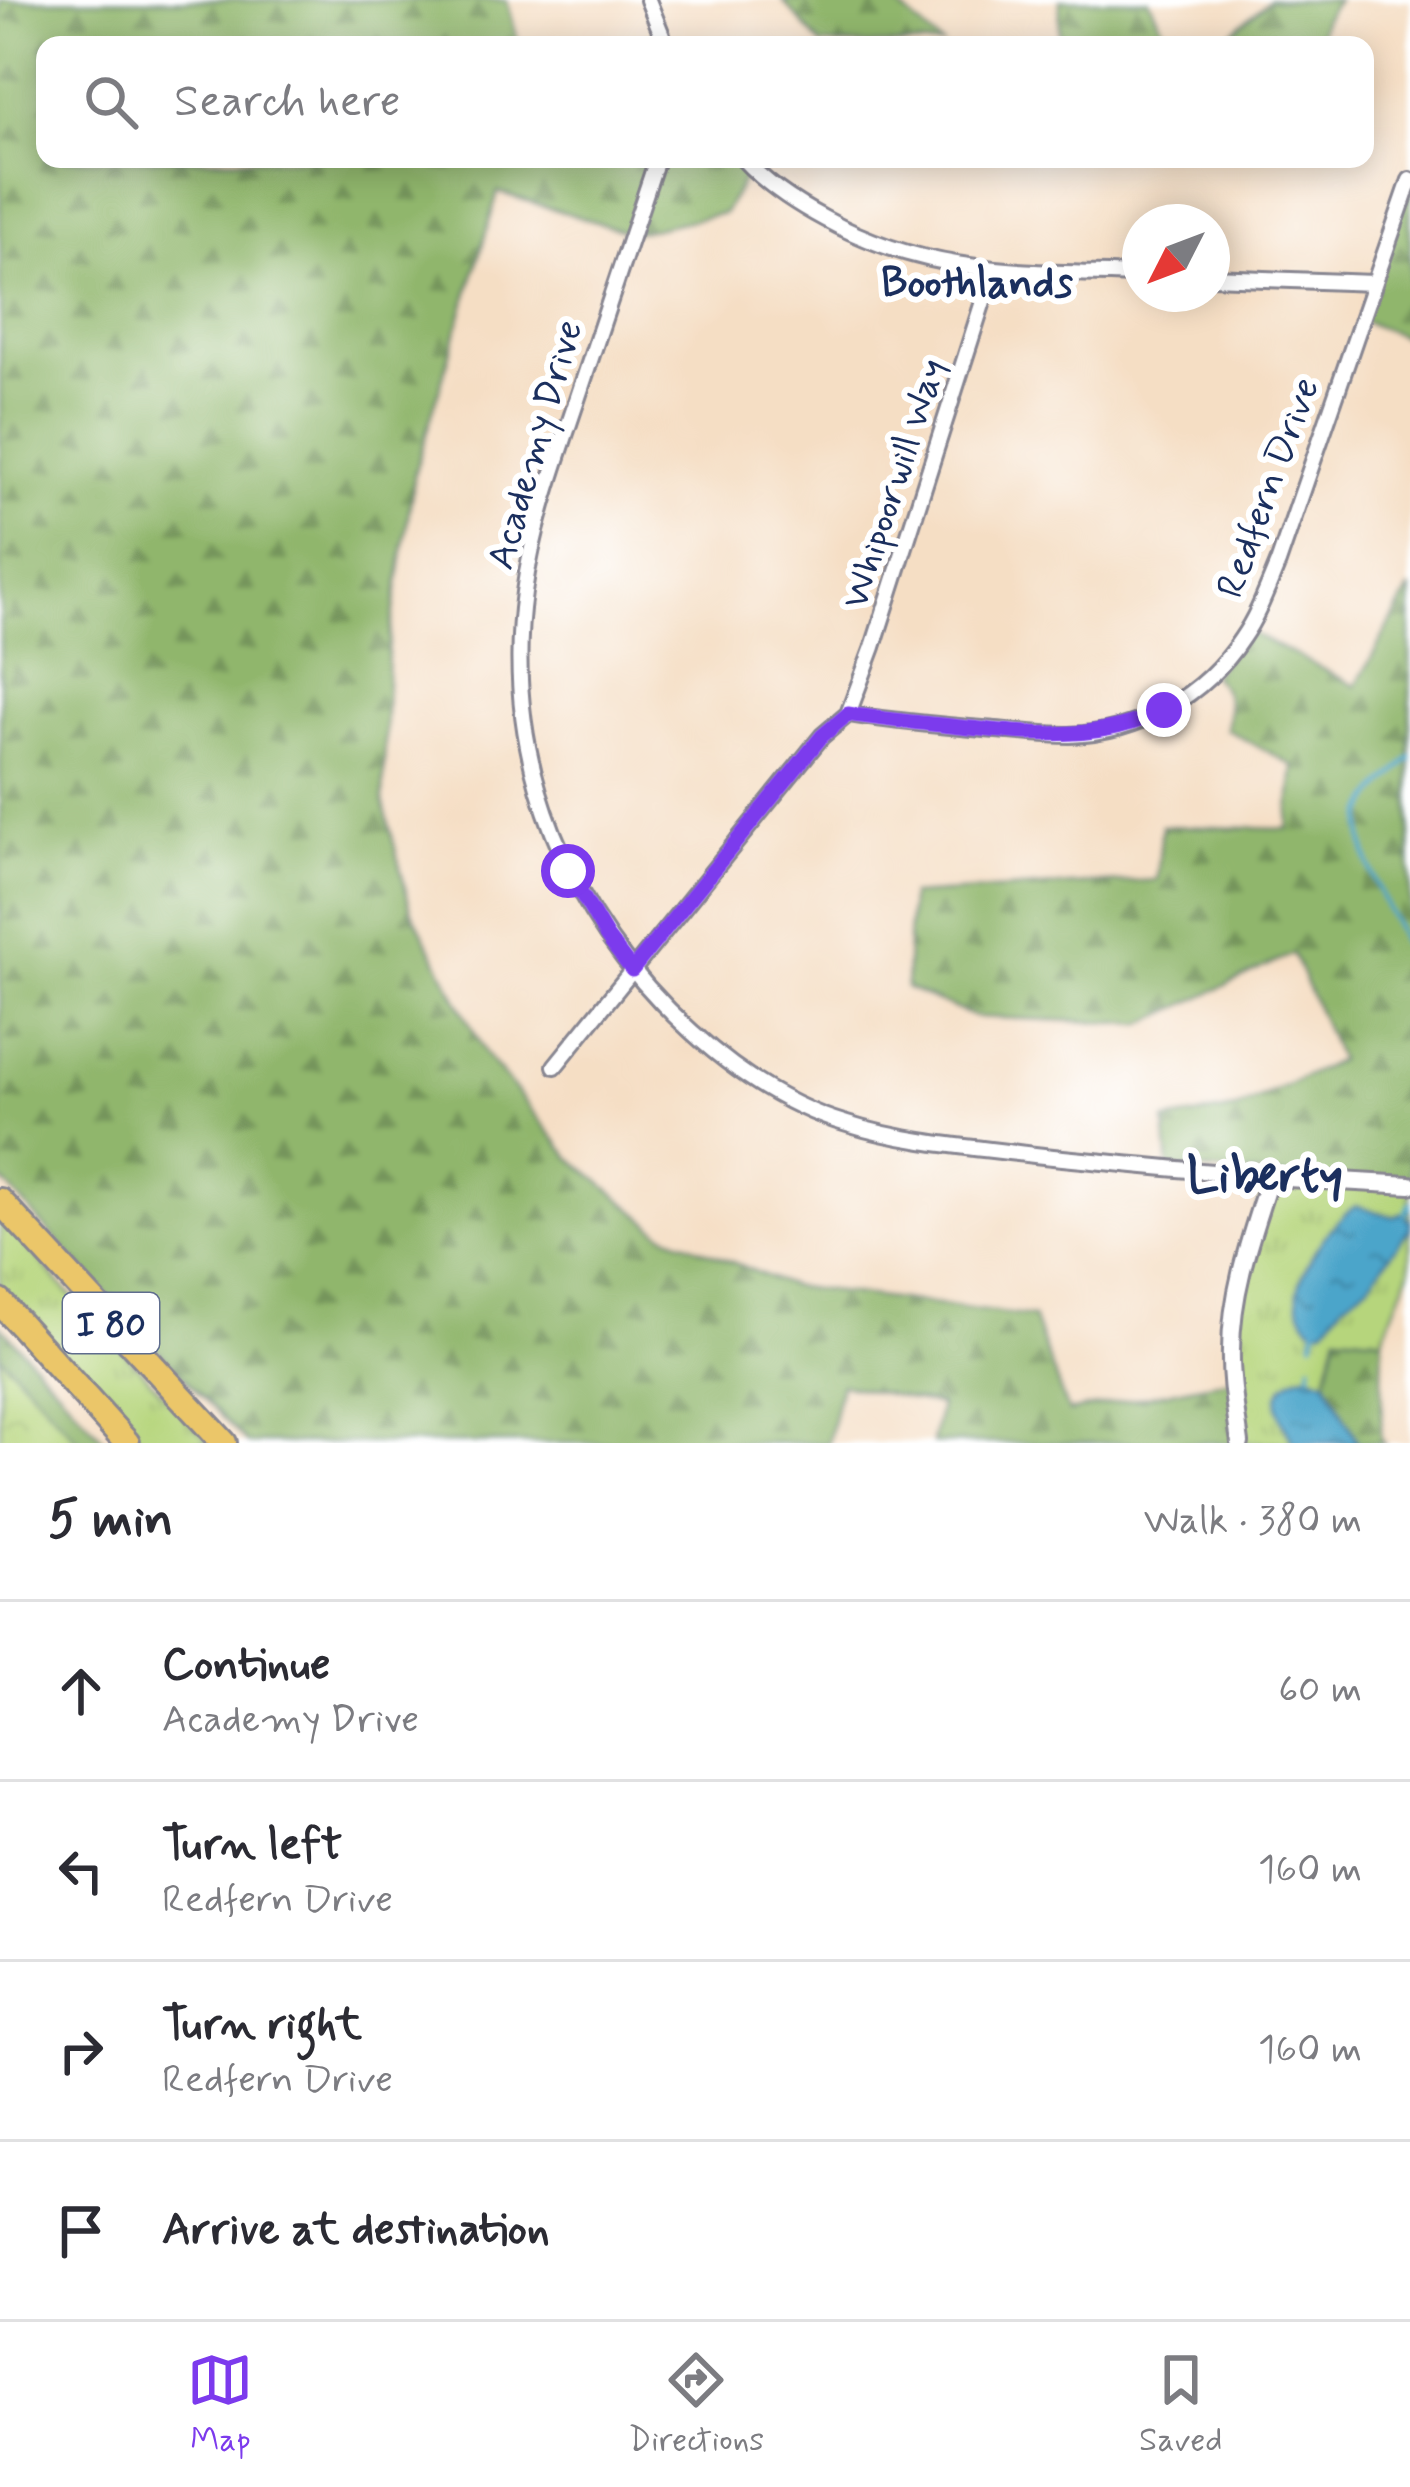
<!DOCTYPE html>
<meta charset="utf-8">
<style>
body{margin:0;font-family:Mynerve,sans-serif;background:#f7f7f7;color:#2b2b33}
.compass{position:absolute;left:1122px;top:204px;width:108px;height:108px;border-radius:50%;background:#fff;box-shadow:0 6px 30px #0003;rotate:228deg}
.stop{position:absolute;width:36px;height:36px;margin:-27px;border:9px solid #7c3aed;border-radius:50%;background:#fff}
.stop.end{background:#7c3aed;border-color:#fff;box-shadow:0 3px 12px #0008}
.list{margin:0;padding:0;list-style:none}
h2{display:flex;justify-content:space-between;align-items:center;height:156px;margin:0;padding:0 48px;font-size:51px}
h2 small{font-size:39px;font-weight:400;color:#7c7c81}
.list li{display:grid;grid-template-columns:78px 1fr auto;gap:36px;align-items:center;box-sizing:border-box;height:180px;padding:0 48px;border-top:3px solid #e1e1e2}
.list b{display:block;font-size:45px;white-space:nowrap}
.list p{margin:0;font-size:39px;white-space:nowrap;color:#7c7c81}
.list em{font-size:39px;font-style:normal;color:#7c7c81}
.icon{flex:none;width:66px;height:66px;fill:none;stroke:currentColor;stroke-width:2;stroke-linecap:round;stroke-linejoin:round}
.map{position:relative;flex:none;width:1410px;height:1443px;overflow:hidden}
.search{position:absolute;background:#fff;box-shadow:0 6px 30px #0003;left:36px;right:36px;top:36px;height:132px;display:flex;align-items:center;gap:30px;box-sizing:border-box;padding:0 42px;border-radius:24px;color:#7c7c81;font-size:45px}
.sheet{height:876px;background:#fff}
nav{display:flex;justify-content:space-around;align-items:center;box-sizing:border-box;height:168px;border-top:3px solid #e1e1e2;background:#fff;font-size:33px;color:#7c7c81}
nav a{display:grid;justify-items:center;gap:6px}
nav .on{color:#7c3aed}
.map>svg:first-child{display:block}
.grass{fill:url(#grass-tufts);stroke:#68826d;stroke-width:3}
.forest{fill:url(#forest-firs);stroke:#567265;stroke-width:3}
.park{fill:url(#park-crowns);stroke:#68826d;stroke-width:3}
.water{fill:url(#water-ripples);stroke:#346a94;stroke-width:3}
.lines{fill:none;stroke-linecap:round;stroke-linejoin:round}
.stream{stroke:#4ca5ca;stroke-width:4.5}
.minor-casing{stroke:#888691;stroke-width:20}
.tertiary-casing{stroke:#888691;stroke-width:22}
.motorway-casing{stroke:#888691;stroke-width:30}
.minor{stroke:#fff;stroke-width:14}
.tertiary{stroke:#fff;stroke-width:16}
.motorway{stroke:#ebc669;stroke-width:24}
.route{stroke:#7c3aed;stroke-width:15}
.labels{text-anchor:middle;stroke-width:12;stroke-linejoin:round;paint-order:stroke}
.shield{fill:#fff;stroke:#5f6d8e;stroke-width:3}
.shield-label{font-size:36px;font-weight:bold;fill:#1b2f5e}
.street-label{font-size:39px;fill:#1b2f5e;stroke:#fff}
.neighbourhood-label{font-size:42px;font-weight:bold;fill:#1b2f5e;stroke:#fff}
.district-label{font-size:51px;font-weight:bold;fill:#1b2f5e;stroke:#fff}
</style>
<div class="map">
<svg width="1410" height="1443" viewBox="0 0 1410 1443">
<defs>
<pattern id="grass-tufts" width="24" height="20" patternUnits="userSpaceOnUse" patternTransform="scale(3)"><rect width="24" height="20" fill="#b6d57c"/><path d="M3 7l-1-3M5 7V3M7 7l1-3M15 17l-1-3M17 17v-4M19 17l1-3" fill="none" stroke="#9cb76e"/></pattern>
<pattern id="forest-firs" width="22" height="20" patternUnits="userSpaceOnUse" patternTransform="scale(3)"><rect width="22" height="20" fill="#90b66c"/><path d="M5 1l3.5 6h-7zM16 11l3.5 6h-7z" fill="#75945c"/></pattern>
<pattern id="park-crowns" width="20" height="18" patternUnits="userSpaceOnUse" patternTransform="scale(3)"><rect width="20" height="18" fill="#b6d57c"/><path d="M2 6a3 3 0 1 1 6 0M12 15a3 3 0 1 1 6 0" fill="none" stroke="#9cb76e"/></pattern>
<pattern id="water-ripples" width="26" height="14" patternUnits="userSpaceOnUse" patternTransform="scale(3)"><rect width="26" height="14" fill="#4ca5ca"/><path d="M2 4q2-2 4 0t4 0M15 11q2-2 4 0t4 0" fill="none" stroke="#3e87a7"/></pattern>
</defs>
<rect width="100%" height="100%" fill="#fff"/>
<filter id="ink" filterUnits="userSpaceOnUse"><feTurbulence type="fractalNoise" baseFrequency=".00833" numOctaves="2"/><feDisplacementMap in="SourceGraphic" scale="24" xChannelSelector="R" yChannelSelector="G"/><feConvolveMatrix kernelMatrix="1 2 1 2 8 2 1 2 1" color-interpolation-filters="sRGB"/></filter>
<filter id="wash" filterUnits="userSpaceOnUse"><feTurbulence type="fractalNoise" baseFrequency=".004" numOctaves="4" result="noise"/><feDisplacementMap in="SourceGraphic" scale="48" xChannelSelector="R" yChannelSelector="G"/><feGaussianBlur stdDeviation="2.7" result="paint"/><feColorMatrix in="noise" values="0 0 0 0 0 0 0 0 0 0 0 0 0 0 0 0 0 1.4 0 .05"/><feComposite in="paint" operator="in"/></filter>
<g filter="url(#wash)">
<rect width="100%" height="100%" fill="#f5dec4"/>
<path class="grass" d="M1264 1178 1410 1185V1269L1383 1338 1337 1334 1326 1380 1306 1374 1287 1431 1294 1443H1240L1231 1345Z
M0 1215 61 1285 210 1443H144L0 1287Z"/>
<path class="forest" d="M0 0H507L519 45H45V159H743L751 167 724 213 632 233 498 192 415 471 388 651 383 801 411 910 486 1055 570 1157 662 1233 790 1286 1033 1317 1068 1412 1231 1379 1240 1443H932L940 1405 841 1384 828 1443H247L130 1321 0 1178Z
M782 0H892L942 45H821Z
M1060 0H1149L1171 44 1221 41 1270 0H1337L1323 20 1317 45H1059Z
M1410 180V339L1360 320Z
M1410 588V1185L1169 1168 1165 1121 1236 1109 1339 1060 1293 954 1143 1024 975 1017 906 988 910 895 1157 880 1162 826 1288 829 1294 766 1226 729C1231 706 1229 693 1212 675L1247 631 1356 686Z
M0 1325 107 1443H80L0 1355Z
M1337 1334 1383 1338 1381 1440 1384 1443H1358L1326 1380Z"/>
<path class="park" d="M0 1355 80 1443H0Z"/>
<path class="water" d="M1357 1206 1394 1217 1402 1213 1410 1221V1228L1369 1284 1345 1301 1325 1327 1319 1329 1311 1327C1303 1317 1296 1305 1298 1291 1303 1265 1333 1217 1357 1206Z
M1306 1374 1326 1380 1358 1443H1294C1276 1414 1264 1385 1306 1374Z"/>
<g class="lines">
<path class="stream" d="M1410 758C1397 773 1375 790 1367 808 1348 847 1396 921 1410 958
M1405 1214 1410 1204
M1313 1341 1316 1328
M1310 1374 1311 1364"/>
</g>
</g>
<g filter="url(#ink)">
<g class="lines">
<defs>
<path id="minor" d="M648 0 666 45
M657 159C630 239 604 320 577 400 556 463 533 526 524 592 501 759 569 921 692 1032 736 1072 789 1107 847 1124 904 1142 966 1147 1026 1154 1107 1163 1188 1170 1270 1177
M743 159C766 184 795 203 825 219 931 277 1023 271 1140 275
M1212 277 1374 283
M848 714 873 647 993 270
M555 1066 822 736 848 714C897 722 947 726 996 730 1021 732 1046 735 1070 735 1139 733 1204 696 1242 638 1258 615 1267 589 1278 563L1410 180"/>
<path id="tertiary" d="M1240 1443C1236 1412 1230 1381 1231 1350 1231 1291 1252 1233 1270 1177L1410 1185"/>
<path id="motorway" d="M0 1201 224 1443
M0 1302 127 1443"/>
</defs>
<use href="#minor" class="minor-casing"/>
<use href="#tertiary" class="tertiary-casing"/>
<use href="#motorway" class="motorway-casing"/>
<use href="#minor" class="minor"/>
<use href="#tertiary" class="tertiary"/>
<use href="#motorway" class="motorway"/>
</g>
</g>
<g class="lines" filter="url(#ink)">
<path class="route" d="M568 871 607 937 632 970 822 736 848 714C885 720 923 723 961 727 1030 734 1099 743 1164 710"/>
</g>
<g class="labels">
<rect class="shield" x="63" y="1293" width="96" height="60" rx="9"/>
<g class="shield-label">
<text x="111" y="1336">I 80</text>
</g>
<g class="street-label">
<text transform="translate(533 444) rotate(-74)" y="14">Academy Drive</text>
<text transform="translate(892 483) rotate(-72)" y="14">Whipoorwill Way</text>
<text transform="translate(1266 487) rotate(-70)" y="14">Redfern Drive</text>
</g>
<g class="neighbourhood-label">
<text x="977" y="296">Boothlands</text>
</g>
<g class="district-label">
<text x="1265" y="1191">Liberty</text>
</g>
</g>
</svg>
<svg class="compass" viewBox="-18 -18 36 36"><path d="M0-13l5 13h-10z" fill="#e53935"/><path d="M0 13l5-13h-10z" fill="#7c7c81"/></svg>
<div class="stop" style="left:568px;top:871px"></div>
<div class="stop end" style="left:1164px;top:710px"></div>
<div class="search"><svg class="icon" aria-label="search" viewBox="0 0 24 24"><circle cx="10" cy="10" r="6"/><path d="M15 15l6 6"/></svg>Search here</div>
</div>
<section class="sheet">
<h2>5 min<small>Walk · 380 m</small></h2>
<ul class="list">
<li><svg class="icon" aria-label="ahead" viewBox="0 0 24 24"><path d="M12 20V5M6 11l6-6 6 6"/></svg><div><b>Continue</b><p>Academy Drive</p></div><em>60 m</em></li>
<li><svg class="icon" aria-label="left" viewBox="0 0 24 24"><path d="M17 20v-9H6M10 6l-5 5 5 5"/></svg><div><b>Turn left</b><p>Redfern Drive</p></div><em>160 m</em></li>
<li><svg class="icon" aria-label="right" viewBox="0 0 24 24"><path d="M7 20v-9h11M14 6l5 5-5 5"/></svg><div><b>Turn right</b><p>Redfern Drive</p></div><em>160 m</em></li>
<li><svg class="icon" aria-label="arrive" viewBox="0 0 24 24"><path d="M6 21V4h12l-3 4 3 4H6"/></svg><div><b>Arrive at destination</b></div></li>
</ul>
</section>
<nav>
<a class="on"><svg class="icon" aria-label="map" viewBox="0 0 24 24"><path d="M3 6l6-2 6 2 6-2v14l-6 2-6-2-6 2zM9 4v14M15 6v14"/></svg>Map</a>
<a><svg class="icon" aria-label="directions" viewBox="0 0 24 24"><path d="M12 3l9 9-9 9-9-9zM9 14v-3h6M13 9l2 2-2 2"/></svg>Directions</a>
<a><svg class="icon" aria-label="saved" viewBox="0 0 24 24"><path d="M7 4h10v16l-5-4-5 4z"/></svg>Saved</a>
</nav>
